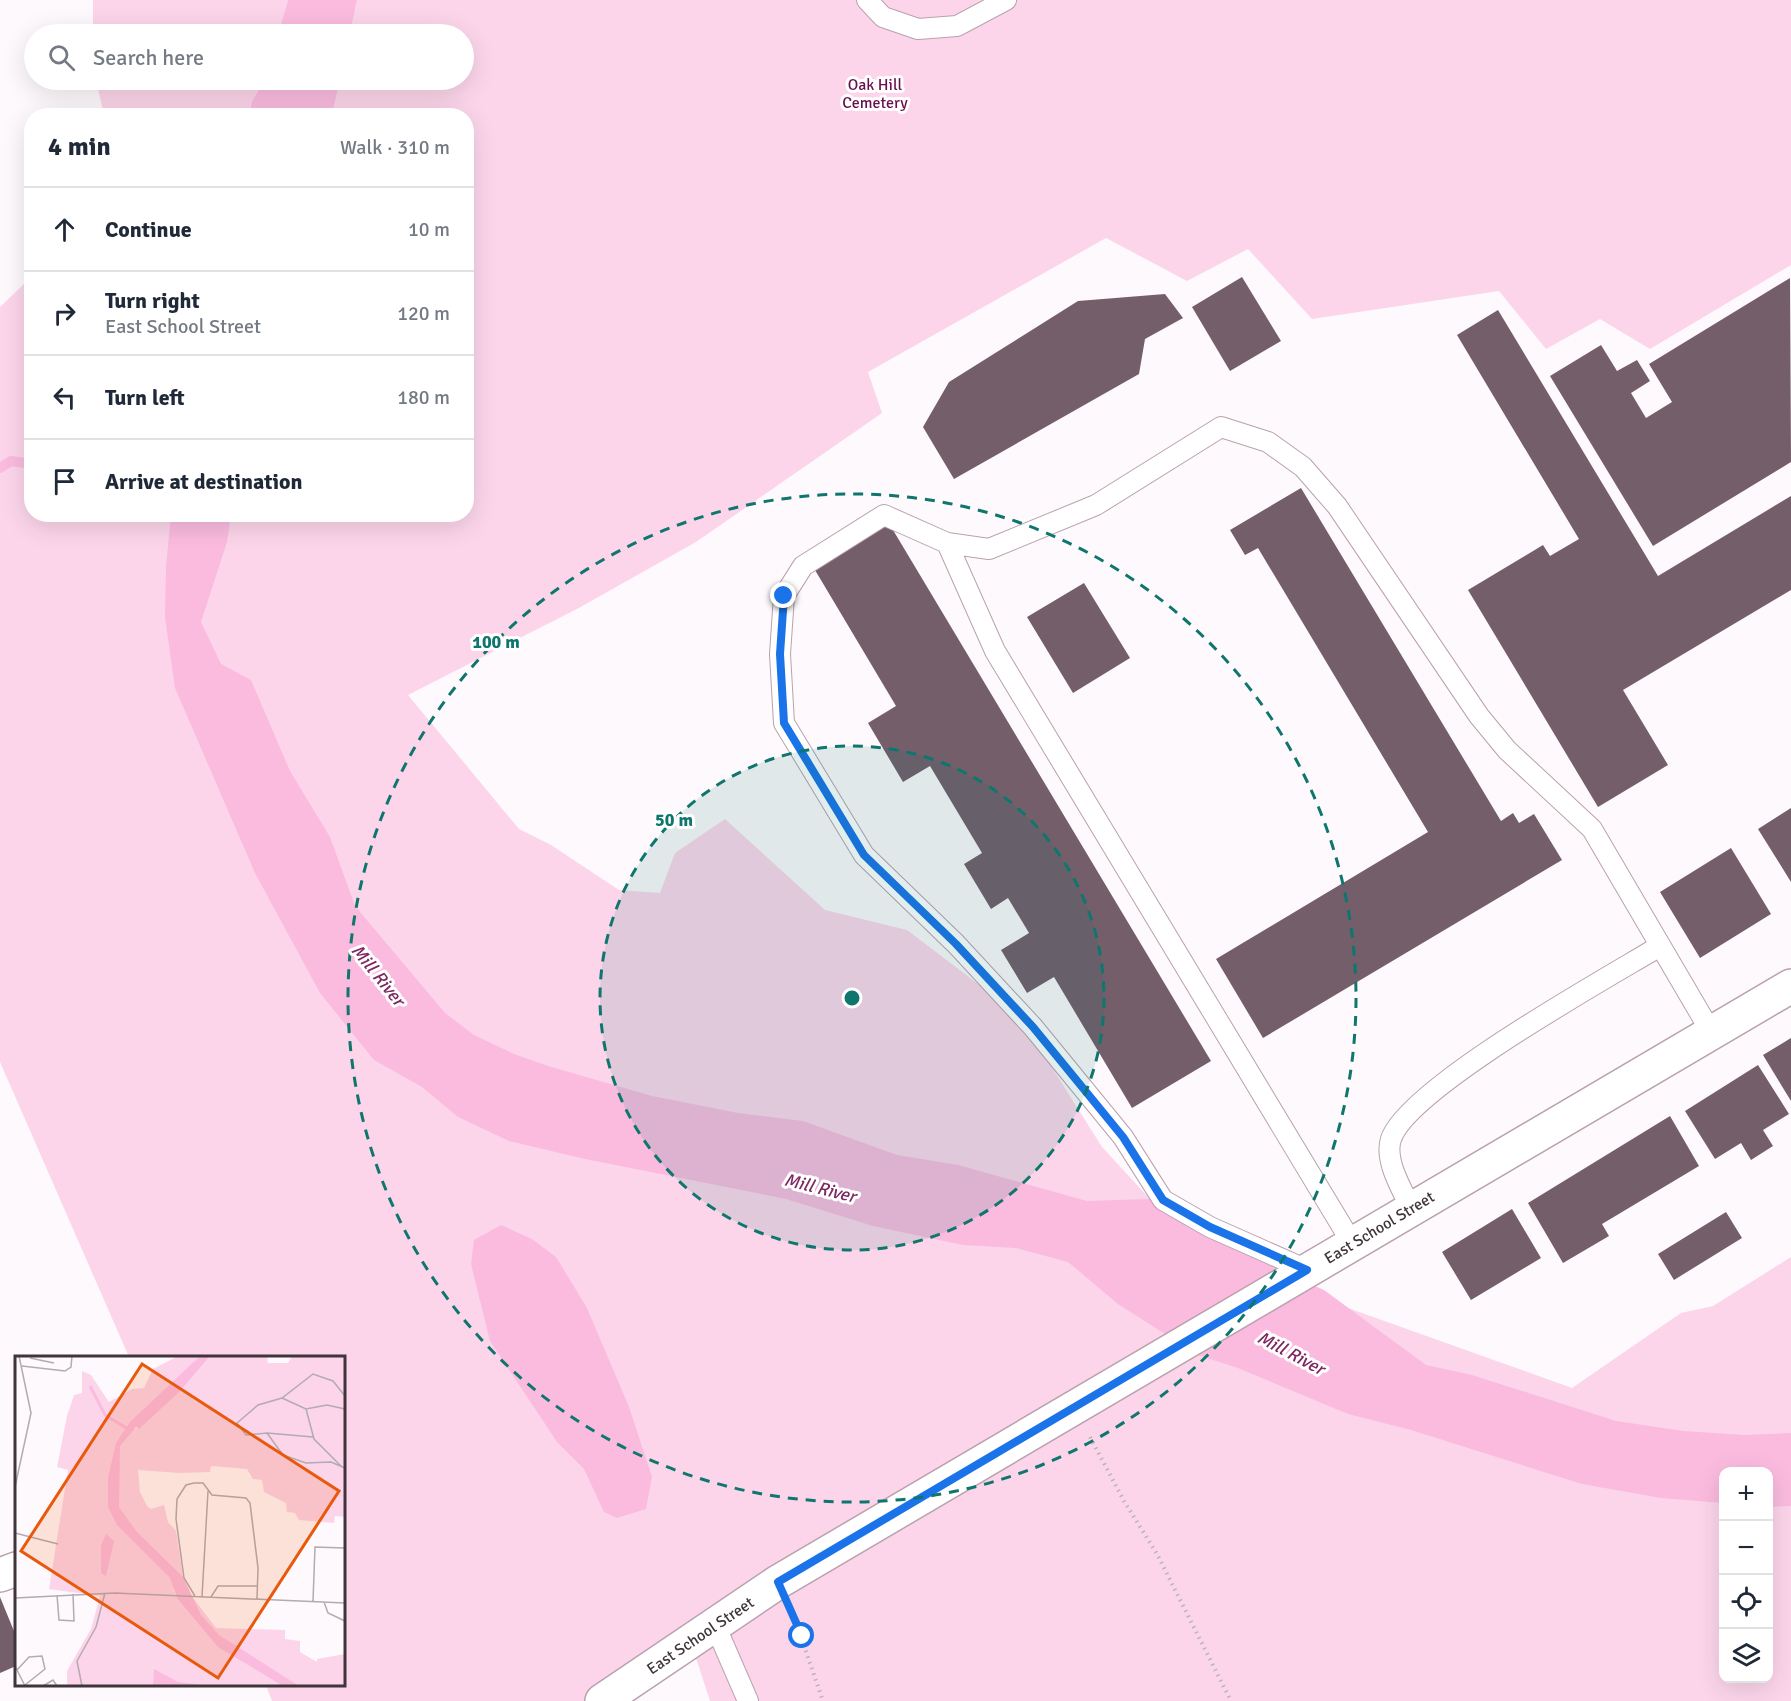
<!DOCTYPE html>
<meta charset="utf-8">
<style>
body{margin:0;font-family:Signika,sans-serif;background:#f2f2f3;color:#1f2937}
.controls{position:absolute;right:18px;bottom:18px;display:grid;overflow:hidden;border-radius:12px;box-shadow:0 6px 24px #0002}
.controls button{width:54px;height:54px;display:grid;place-items:center;padding:0;border:0;border-bottom:2px solid #e0e1e3;background:#fff;color:#1f2937;font:30px sans-serif}
.stop{position:absolute;width:18px;height:18px;margin:-14px;border:4px solid #1a73e8;border-radius:50%;background:#fff}
.stop.end{background:#1a73e8;border-color:#fff;box-shadow:0 2px 6px #0008}
.list{margin:0;padding:0;list-style:none}
h2{display:flex;justify-content:space-between;align-items:center;height:78px;margin:0;padding:0 24px;font-size:26px}
h2 small{font-size:20px;font-weight:400;color:#747a83}
.list li{display:grid;grid-template-columns:39px 1fr auto;gap:18px;align-items:center;box-sizing:border-box;height:84px;padding:0 24px;border-top:2px solid #e0e1e3}
.list b{display:block;font-size:22px;white-space:nowrap}
.list p{margin:0;font-size:20px;white-space:nowrap;color:#747a83}
.list em{font-size:20px;font-style:normal;color:#747a83}
.icon{flex:none;width:33px;height:33px;fill:none;stroke:currentColor;stroke-width:2;stroke-linecap:round;stroke-linejoin:round}
.map{position:relative;flex:none;width:1791px;height:1701px;overflow:hidden}
.search{position:absolute;background:#fff;box-shadow:0 6px 24px #0002;left:24px;top:24px;width:450px;height:66px;display:flex;align-items:center;gap:15px;box-sizing:border-box;padding:0 21px;border-radius:33px;color:#747a83;font-size:22px}
.panel{position:absolute;background:#fff;box-shadow:0 6px 24px #0002;left:24px;top:108px;width:450px;height:414px;border-radius:24px}
.map>svg:first-child{display:block}
.green{fill:#fcd5ea;fill-rule:evenodd}
.water{fill:#fabbdf}
.lines{fill:none;stroke-linecap:round;stroke-linejoin:round}
.stream{stroke:#fabbdf;stroke-width:10}
.building{fill:#745e6a}
.service-casing{stroke:#baa1af;stroke-width:22}
.minor-casing{stroke:#baa1af;stroke-width:36}
.path{stroke:#bbb4b8;stroke-width:4;stroke-dasharray:1.5 4.5;stroke-linecap:butt}
.service{stroke:#fff;stroke-width:20}
.minor{stroke:#fff;stroke-width:33}
.route{stroke:#1a73e8;stroke-width:8}
.ring{fill:none;stroke:#0f766e;stroke-width:3;stroke-dasharray:10 8}
.labels{text-anchor:middle;stroke-width:6;stroke-linejoin:round;paint-order:stroke}
.park-label{font-size:16px;fill:#690f4d;stroke:#fff}
.street-label{font-size:16px;fill:#3f353b;stroke:#fff}
.water-label{font-size:18px;font-style:italic;fill:#7e2760;stroke:#fff}
.inset-river{fill:none;stroke:#fabbdf;stroke-width:3}
.inset-road{fill:none;stroke:#b2abaf;stroke-width:1.5}
.view{fill:#e8590c;fill-opacity:0.15;stroke:#e8590c;stroke-width:3}
.inset-edge{fill:none;stroke:#3f353b;stroke-width:3}
.centre{fill:#0f766e;stroke:#fff;stroke-width:3}
.ring-label{font-size:18px;text-anchor:middle;font-weight:bold;fill:#0f766e;stroke:#fff;stroke-width:6;stroke-linejoin:round;paint-order:stroke}
</style>
<div class="map">
<svg width="1791" height="1701" viewBox="0 0 1791 1701">
<rect width="100%" height="100%" fill="#fef9fc"/>
<path class="green" d="M93 0H288L278 34H93Z
M357 0H1791V265L1650 349 1600 319 1546 349 1499 291 1312 319 1248 249 1187 281 1106 238 868 372 882 413 696 542 577 609 408 695 519 829 551 845 619 890 660 893 675 853 725 819 825 910 907 930 1019 1015 1102 1147 1150 1199 1259 1237 1134 1313 1197 1354 1306 1293 1572 1388 1681 1313 1713 1306 1791 1257V1701H710L696 1658 608 1701H272L266 1685 344 1684V1358L129 1357 0 1062V307L25 283 31 234 32 514H466V116L332 115 340 80H464V34H350ZM1724 1472H1768V1678H1724Z
M96 80H265L252 101 249 116 104 115Z"/>
<path class="water" d="M288 0H357L350 34H278Z
M265 80H340L332 115H249L252 101Z
M171 515H231L227 542 201 622 221 664 251 680 290 771 330 837 355 906 445 1013 474 1035 514 1054 548 1066 652 1096 738 1113 803 1121 897 1155 958 1165 1087 1201 1150 1199 1282 1272 1324 1290 1426 1365 1472 1375 1616 1421 1683 1431 1744 1435 1791 1433V1506L1769 1507 1768 1472H1724L1723 1503 1661 1498 1582 1484 1411 1430 1348 1414 1238 1368 1198 1355 1118 1304 1068 1262 1016 1248 963 1245 873 1226 786 1199 585 1159 509 1141 458 1117 422 1087 374 1060 320 993 255 873 175 688 165 617 166 566Z
M501 1225 532 1239 556 1257 587 1308 629 1407 652 1477 646 1509 617 1518 604 1512 584 1469 557 1442 490 1341 471 1264 474 1240Z"/>
<g class="lines">
<path class="stream" d="M0 468 11 461 32 464"/>
</g>
<path class="building" d="M1242 277 1281 341 1230 371 1192 307Z
M1790 278 1791 462 1653 546 1550 376 1601 345 1617 371 1637 360 1650 381 1631 393 1646 418 1672 402 1649 364Z
M1165 294 1183 318 1145 339 1139 374 954 479 923 427 949 382 1078 301Z
M1498 310 1658 576 1791 496V590L1623 690 1668 765 1598 807 1468 590 1543 545 1550 556 1579 539 1457 335Z
M1301 488 1501 821 1513 813 1519 823 1534 814 1562 860 1263 1038 1216 959 1428 832 1258 548 1245 555 1230 530Z
M887 520 1211 1061 1132 1108 1054 977 1027 993 1001 950 1029 933 1008 898 991 909 964 864 982 853 930 766 903 782 868 723 896 706 812 565Z
M1084 583 1130 658 1073 693 1027 617Z
M1791 808V882L1758 829Z
M1731 848 1771 914 1700 958 1660 892Z
M1791 1038V1101L1763 1055Z
M1758 1065 1789 1114 1763 1130 1773 1146 1751 1160 1741 1143 1715 1159 1685 1111Z
M1670 1116 1699 1166 1602 1224 1609 1236 1563 1263 1528 1203Z
M1512 1209 1541 1258 1471 1300 1442 1252Z
M1726 1212 1742 1238 1674 1280 1658 1254Z
M0 1597 16 1636V1666L0 1673Z"/>
<g class="lines">
<defs>
<path id="service" d="M867 0 883 17 918 29 957 26 1006 0
M947 543 995 651 1352 1243
M1411 1208C1402 1190 1384 1160 1391 1139 1408 1088 1607 978 1660 946
M1307 1270 1210 1227 1163 1200 1123 1137 1033 1027 956 944 864 855 784 723 780 654 784 596 803 566 884 515 947 543 989 549 1096 505 1221 427 1268 442 1303 467 1337 506 1479 716 1507 750 1592 829 1711 1032
M715 1625 748 1701"/>
<path id="minor" d="M0 1575 16 1569
M602 1701 778 1582 1791 986"/>
</defs>
<use href="#service" class="service-casing"/>
<use href="#minor" class="minor-casing"/>
<path class="path" d="M1090 1437 1124 1501 1157 1554 1231 1701
M792 1611 823 1701"/>
<use href="#service" class="service"/>
<use href="#minor" class="minor"/>
</g>
<g class="lines">
<path class="route" d="M784 596 780 654 784 723 864 855 956 944 1033 1027 1123 1137 1163 1200 1210 1227 1307 1270 778 1582 802 1636"/>
</g>
<circle cx="852" cy="998" r="252" fill="#0f766e" fill-opacity=".12"/>
<g class="ring">
<circle cx="852" cy="998" r="252"/>
<circle cx="852" cy="998" r="504"/>
</g>
<g class="labels">
<g class="park-label">
<text x="875" y="90">Oak Hill<tspan x="875" dy="18">Cemetery</tspan></text>
</g>
<g class="street-label">
<text transform="translate(1379 1227) rotate(-31)" y="6">East School Street</text>
<text transform="translate(700 1635) rotate(-34)" y="6">East School Street</text>
</g>
<g class="water-label">
<text transform="translate(378 975) rotate(51)" y="6">Mill River</text>
<text transform="translate(820 1188) rotate(14)" y="6">Mill River</text>
<text transform="translate(1291 1353) rotate(28)" y="6">Mill River</text>
</g>
</g>
<g transform="translate(15 1356)">
<rect width="330" height="330" fill="#fef9fc"/>
<path d="M163 0H185L111 74 125 72 195 0H252L253 7H273L277 0H330V161L320 160 319 167 284 164 280 157 272 156 271 147 249 136 247 124 238 123 232 113 196 110 195 116 165 117 123 114 125 136 132 150 136 153 149 149 153 166 161 175 168 221 158 233 162 242 179 243 201 272 270 274V283L285 285V296L302 306V303L330 298V330H52V315L76 273 85 240 34 233 53 114 42 111 52 60 59 39 67 37V15L76 19 94 46 117 33 129 32 138 13Z" fill="#fcd5ea"/>
<path d="M185 0H195L164 36 124 73 121 71 105 90 104 151 121 175 168 221 186 259 204 279 284 330H268L203 291 162 242 155 222 102 169 93 151V122L101 87 115 66ZM91 178 99 185 91 220 86 217V190ZM139 313 163 326 193 330H138Z" fill="#fabbdf"/>
<path class="inset-river" d="M75 30 90 59 113 73"/>
<path class="inset-road" d="M15 2 39 7M7 10 50 15 56 11 57 0M330 40 318 25 298 18 267 42 243 49 222 67 231 79 252 77 268 99 291 107 316 106 330 112M267 42 291 53 312 49 330 53M291 53 299 83 327 111M252 77 298 81M0 131 16 57 4 0M0 177 43 188M42 239 44 264 59 265 58 238M180 240 169 222 161 163 162 143 171 129 179 127H188L197 139 231 142 235 147 243 212 242 243M187 241 193 135M196 241 203 230H242M0 242 100 237 330 247M298 245 300 191 330 192M309 246 313 257 330 265M0 310 10 330M2 314 14 301 27 300 30 313 10 329M28 330 38 324 42 330M67 330 62 305 81 271 90 237"/>
<path class="view" d="M127 8 324 135 203 322 6 195Z"/>
<rect width="330" height="330" class="inset-edge"/>
</g>
<circle cx="852" cy="998" r="9" class="centre"/>
<g class="ring-label">
<text x="496" y="648">100 m</text>
<text x="674" y="826">50 m</text>
</g>
</svg>
<div class="controls">
<button>+</button>
<button>−</button>
<button><svg class="icon" aria-label="locate" viewBox="0 0 24 24"><circle cx="12" cy="12" r="6"/><path d="M12 2v4M12 18v4M2 12h4M18 12h4"/></svg></button>
<button><svg class="icon" aria-label="layers" viewBox="0 0 24 24"><path d="M12 4l9 5-9 5-9-5zM3 14l9 5 9-5"/></svg></button>
</div>
<div class="stop" style="left:802px;top:1636px"></div>
<div class="stop end" style="left:784px;top:596px"></div>
<div class="search"><svg class="icon" aria-label="search" viewBox="0 0 24 24"><circle cx="10" cy="10" r="6"/><path d="M15 15l6 6"/></svg>Search here</div>
<section class="panel">
<h2>4 min<small>Walk · 310 m</small></h2>
<ul class="list">
<li><svg class="icon" aria-label="ahead" viewBox="0 0 24 24"><path d="M12 20V5M6 11l6-6 6 6"/></svg><div><b>Continue</b></div><em>10 m</em></li>
<li><svg class="icon" aria-label="right" viewBox="0 0 24 24"><path d="M7 20v-9h11M14 6l5 5-5 5"/></svg><div><b>Turn right</b><p>East School Street</p></div><em>120 m</em></li>
<li><svg class="icon" aria-label="left" viewBox="0 0 24 24"><path d="M17 20v-9H6M10 6l-5 5 5 5"/></svg><div><b>Turn left</b></div><em>180 m</em></li>
<li><svg class="icon" aria-label="arrive" viewBox="0 0 24 24"><path d="M6 21V4h12l-3 4 3 4H6"/></svg><div><b>Arrive at destination</b></div></li>
</ul>
</section>
</div>
